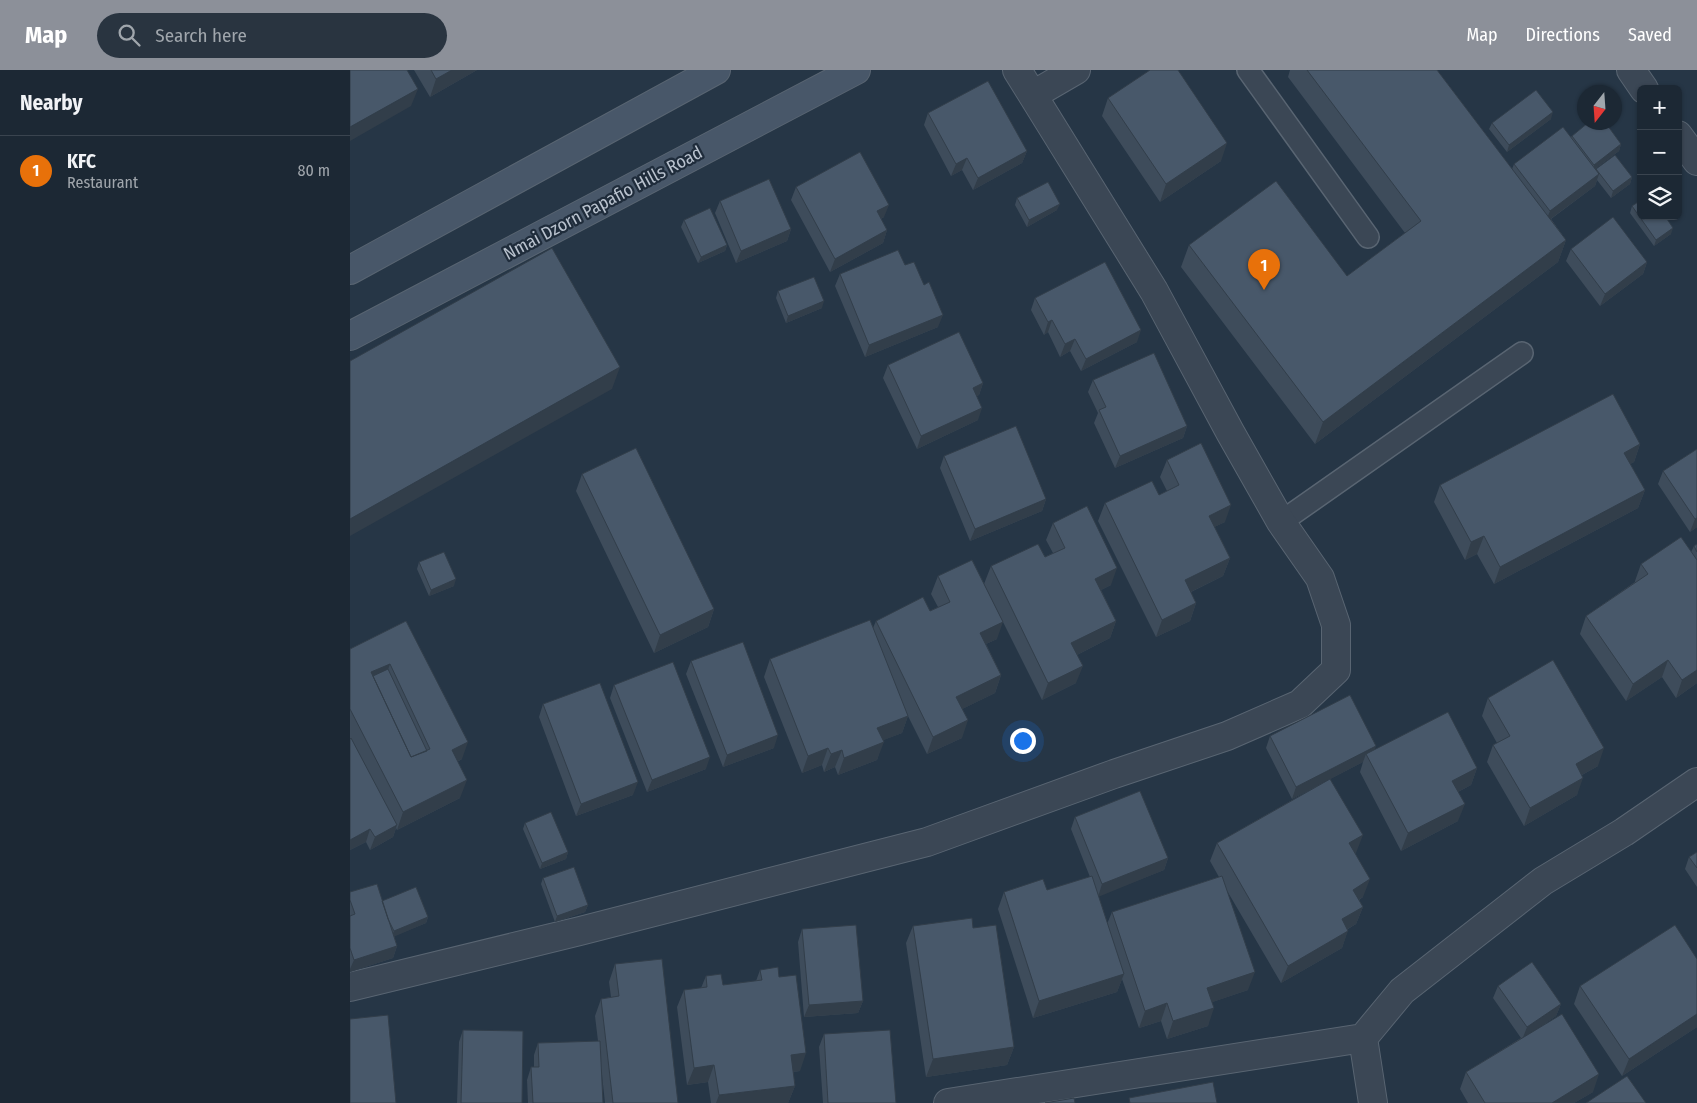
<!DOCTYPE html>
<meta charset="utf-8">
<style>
body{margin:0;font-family:"Fira Sans Condensed",sans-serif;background:#293440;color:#f1f3f6}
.controls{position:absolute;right:15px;top:15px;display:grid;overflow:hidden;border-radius:8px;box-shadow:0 1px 4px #0004}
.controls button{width:45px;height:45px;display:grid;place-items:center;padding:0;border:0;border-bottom:1px solid #3a444f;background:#1c2834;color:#f1f3f6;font:25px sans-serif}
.compass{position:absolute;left:1227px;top:15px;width:45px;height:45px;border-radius:50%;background:#1c2834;box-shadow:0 1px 4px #0004;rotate:197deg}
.you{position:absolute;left:672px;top:670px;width:18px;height:18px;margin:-12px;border:4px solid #fff;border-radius:50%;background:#1a73e8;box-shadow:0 0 0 8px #1a73e833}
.badge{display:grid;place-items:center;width:32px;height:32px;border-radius:50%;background:#8c9099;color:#fff;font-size:16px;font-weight:700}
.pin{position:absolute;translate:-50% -41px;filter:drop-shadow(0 1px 2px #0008)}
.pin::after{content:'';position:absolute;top:26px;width:18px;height:15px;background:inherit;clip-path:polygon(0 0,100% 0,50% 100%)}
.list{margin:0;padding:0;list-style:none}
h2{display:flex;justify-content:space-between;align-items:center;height:65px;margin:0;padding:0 20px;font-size:21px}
h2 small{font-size:16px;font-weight:400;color:#a0a6ac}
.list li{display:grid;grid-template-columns:32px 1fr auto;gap:15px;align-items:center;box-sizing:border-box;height:70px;padding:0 20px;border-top:1px solid #3a444f}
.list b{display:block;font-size:19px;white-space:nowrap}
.list p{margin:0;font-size:16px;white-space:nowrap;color:#a0a6ac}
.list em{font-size:16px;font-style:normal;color:#a0a6ac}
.icon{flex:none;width:28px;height:28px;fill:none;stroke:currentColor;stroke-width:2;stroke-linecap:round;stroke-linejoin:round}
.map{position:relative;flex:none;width:1347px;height:1033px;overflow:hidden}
header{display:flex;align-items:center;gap:30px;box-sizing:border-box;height:70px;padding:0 25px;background:#8c9099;color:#fff}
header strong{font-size:24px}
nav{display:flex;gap:28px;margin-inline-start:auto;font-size:18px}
.search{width:350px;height:45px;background:#293440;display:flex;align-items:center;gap:12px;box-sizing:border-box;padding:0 18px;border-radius:28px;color:#a0a6ac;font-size:19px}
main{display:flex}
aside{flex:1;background:#1c2834}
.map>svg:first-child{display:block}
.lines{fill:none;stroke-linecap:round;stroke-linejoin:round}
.lane-casing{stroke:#596572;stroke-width:24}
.street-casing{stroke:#596572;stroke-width:30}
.secondary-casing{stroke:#596572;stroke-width:30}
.lane{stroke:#3b4755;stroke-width:21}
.street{stroke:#3b4755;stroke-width:28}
.secondary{stroke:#485769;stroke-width:28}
.wall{fill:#3e4c5b}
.shaded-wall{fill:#323e4a}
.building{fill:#48586a;stroke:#323e4a;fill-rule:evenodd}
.labels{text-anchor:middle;stroke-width:4.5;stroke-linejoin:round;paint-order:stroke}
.street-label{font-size:18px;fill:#b9c2ce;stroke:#1f2c3b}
</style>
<header>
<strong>Map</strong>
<div class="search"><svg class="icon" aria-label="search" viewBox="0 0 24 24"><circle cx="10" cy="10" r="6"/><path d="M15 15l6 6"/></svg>Search here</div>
<nav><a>Map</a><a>Directions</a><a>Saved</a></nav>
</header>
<main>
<aside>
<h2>Nearby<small></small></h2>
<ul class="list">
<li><span class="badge" style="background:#e8710a">1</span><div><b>KFC</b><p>Restaurant</p></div><em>80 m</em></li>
</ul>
</aside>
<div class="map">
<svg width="1347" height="1033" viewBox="0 0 1347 1033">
<rect width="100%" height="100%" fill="#263646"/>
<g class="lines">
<defs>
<path id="lane" d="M898 0 1018 167
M931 452 1172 283"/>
<path id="street" d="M1281 0 1294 19
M683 25 726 0
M1328 65 1347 91
M0 917 230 861 577 772 764 704 877 666 950 634 986 600V555L970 508 931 452 880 362 804 221 667 0
M598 1033 1013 968
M1023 1033 1013 968 1052 921 1193 811 1274 762 1347 712"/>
<path id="secondary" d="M0 200 366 0
M0 266 506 0"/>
</defs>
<use href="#lane" class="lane-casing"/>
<use href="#street" class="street-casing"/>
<use href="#secondary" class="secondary-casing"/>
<use href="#lane" class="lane"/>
<use href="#street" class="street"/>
<use href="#secondary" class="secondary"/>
</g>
<path class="wall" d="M64 0H127L80 27Z
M940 0H1087L1162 99 1164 94 1221 67 1222 66 1271 74 1269 81 1245 99 1246 100 1282 107 1280 114 1261 128 1247 110 1245 116 1201 149 1216 170 1208 192 965 374 831 197 839 175 997 206 1055 163 938 7Z
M758 28 871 91 810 132 752 46Z
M578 43 677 81 672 93 623 120 612 100 601 106 574 55Z
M1201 49 1157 82 1139 59 1142 53Z
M446 117 534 147 531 149 537 160 533 173 480 202 441 130Z
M667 128 707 140 677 157 665 135Z
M370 131 441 159 437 171 386 193 365 143Z
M1282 136 1321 164 1304 176 1280 143Z
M334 150 377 175 375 181 348 193 331 157Z
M1221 179 1297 192 1293 204 1250 236 1216 191Z
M555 195 588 257 515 287 485 216 490 204Z
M428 221 472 238 436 253 426 228Z
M685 228 787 272 731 301 720 281 710 287 698 262 694 265 681 240Z
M538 295 633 313 629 325 626 326 628 350 567 379 533 308Z
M743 310 837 356 833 368 765 398 744 353 748 343 738 322Z
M1290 374 1284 392 1280 394 1295 420 1288 438 1144 514 1127 484 1115 490 1084 432 1090 415Z
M1347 379V457L1340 462 1308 414 1313 401Z
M594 386 696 429 692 441 620 471 590 398Z
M817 390 875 452 864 457 880 488 873 506 841 522 846 533 840 551 806 567 748 451 755 433 809 425 817 421 810 407Z
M232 404 364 539 358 557 304 583 226 421Z
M703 453 761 515 751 520 766 551 760 568 727 585 726 613 692 630 634 514 641 496 695 487 703 483 696 470Z
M1347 474V613L1326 628 1312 607 1276 631 1230 564 1236 546 1285 512V511L1291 494 1341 482 1344 476Z
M69 492 104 516 79 526 67 499Z
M588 506 647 569 636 574 651 605 645 623 612 639V668L577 684 558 646 552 663 533 670 527 690 488 705 485 697 474 702 472 695 452 703 414 607 420 589 523 558 526 551 580 541 588 537 581 524Z
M56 551 112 689 107 692 110 728 47 760 46 758 43 767 20 780 16 772 0 780V579Z
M341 591 424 678 373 697 336 604Z
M264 615 356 699 297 722 260 628Z
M1138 628 1248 696 1232 705 1227 725 1174 756 1137 692 1143 675 1147 673 1132 646Z
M193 634 283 725 226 746 189 647Z
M920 666 1025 680 1127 698 1121 715 1108 722V751L1051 781 1010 702 1013 692 980 709 1006 783H1005L1013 827 1009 830 1013 837 1006 854 998 859 992 878 931 913 876 819 898 920 862 932 858 956 817 969 811 951 789 958 772 909 767 922 683 948 648 839 654 822 697 820 740 807 721 759 725 747 818 788 814 800 748 826 757 854 762 842 869 807 860 791 867 773 965 717 942 729 916 678Z
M175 753 218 782 216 789 190 799 173 759Z
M1347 782V817L1335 799 1339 787Z
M193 808 238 835 235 842 205 852 191 814Z
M0 822 32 831 78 847 76 853 44 866 47 876 43 888 0 902Z
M563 856 623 858 664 977 657 995 576 1007 556 873Z
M452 859 513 931 508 943 454 947 448 872Z
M1347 889V957L1272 1006 1224 934 1230 916Z
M265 894 328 1033H255L252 1005 253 1033H178L177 1010 181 997H184V985L188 973 248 971 245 946 251 929 261 927 259 912Z
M410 900 429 907 450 1001 443 1002 445 1016 438 1033H361L358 1012 337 1015 327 937 334 920 351 918 356 906 373 915 406 911Z
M1148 916 1211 934 1206 946 1196 953 1243 1022 1224 1033H1118L1110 1019 1116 1002 1171 968 1143 928Z
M113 960 172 1033H107L109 972Z
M474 964 546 1033H473L469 977Z"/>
<path class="shaded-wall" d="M102 0H127L80 27 86 9Z
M68 19 61 36 0 71V57Z
M1203 42 1201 49 1157 82 1159 75Z
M877 73 871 91 810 132 816 114Z
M1271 74 1269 81 1242 101 1244 95Z
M677 81 672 93 623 120 628 108Z
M617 88 612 100 601 106 606 94Z
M1249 104 1245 116 1195 153 1200 141Z
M1282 107 1280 114 1261 128 1263 121Z
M710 134 707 140 677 157 679 150Z
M539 135 534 147 523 153 527 141Z
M1323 158 1321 164 1304 176 1306 170Z
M441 159 437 171 386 193 391 181Z
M537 160 533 173 480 202 485 189Z
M1216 170 1208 192 965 374 973 352Z
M377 175 375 181 348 193 351 187Z
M1297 192 1293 204 1250 236 1255 224Z
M474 231 472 238 436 253 438 246Z
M593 245 588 257 515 287 519 275Z
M702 250 698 262 694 265 698 252Z
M791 260 787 272 731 301 736 289Z
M725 269 720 281 710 287 715 274Z
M270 297 262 319 0 466V449Z
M633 313 629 325 618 330 623 318Z
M632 338 628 350 567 379 571 366Z
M837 356 833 368 765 398 770 386Z
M1290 374 1284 392 1268 400 1274 383Z
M1295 420 1288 438 1144 514 1150 497Z
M696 429 692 441 620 471 625 459Z
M881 435 875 452 852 463 859 446Z
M1347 448V457L1340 462 1345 449Z
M1134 466 1127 484 1115 490 1121 472Z
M880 488 873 506 828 528 835 510Z
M767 498 761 515 739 526 745 509Z
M106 509 104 516 79 526 81 520Z
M846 533 840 551 806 567 812 550Z
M364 539 358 557 304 583 310 565Z
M766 551 760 568 715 591 721 573Z
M653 552 647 569 623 580 630 563Z
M1318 590 1312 607 1276 631 1283 614Z
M40 594 34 611 23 616 21 602Z
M733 596 726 613 692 630 698 613Z
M1347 600V613L1326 628 1332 610Z
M651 605 645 623 600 645 606 627Z
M558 646 552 663 521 675 527 658Z
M618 650 612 668 577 684 583 667Z
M428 665 424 678 373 697 377 685Z
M118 672 112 689 95 698 102 680Z
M534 672 527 690 488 705 494 688Z
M1026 676 1022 688 1016 684 1013 692 942 729 946 717Z
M478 678 472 695 452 703 458 686Z
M1254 678 1248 696 1219 712 1226 694Z
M492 680 485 697 474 702 481 684Z
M360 687 356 699 297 722 302 710Z
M1127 698 1121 715 1096 728 1102 711Z
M1233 708 1227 725 1174 756 1180 738Z
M117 710 110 728 47 760 53 742Z
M288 712 283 725 226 746 231 734Z
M1115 734 1108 751 1051 781 1058 763Z
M47 755 43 767 20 780 25 767Z
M20 759 16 772 0 780V770Z
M1013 765 1006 783 993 790 999 773Z
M218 782 216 789 190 799 192 793Z
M818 788 814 800 748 827 752 814Z
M1020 809 1013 827 996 837 1003 820Z
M238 835 235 842 205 852 207 846Z
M1013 837 1006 854 985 866 992 849Z
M78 847 76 853 41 868 44 861Z
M998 861 992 878 931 913 938 896Z
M47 876 43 888 0 902V899L4 890Z
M905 902 898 920 851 936 857 918Z
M774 904 767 922 683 948 689 931Z
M513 931 508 943 454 947 459 935Z
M817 933 811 951 789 958 795 941Z
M1211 934 1206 946 1172 970 1177 957Z
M864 938 858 956 817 969 823 951Z
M1347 944V957L1272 1006 1279 989Z
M664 977 657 995 576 1007 583 989Z
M456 983 450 1001 434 1003 441 985Z
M364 995 358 1012 337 1015 344 998Z
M1249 1004 1243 1022 1224 1033H1202Z
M445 1016 438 1033H366L369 1025Z"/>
<path class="building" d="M0 0H57L68 19 0 57Z
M81 0H102L86 9Z
M800 0H828L877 73 816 114 758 28Z
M957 0H1087L1216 170 973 352 839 175 926 111 997 206 1071 151Z
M638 11 677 81 628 108 617 88 606 94 578 43Z
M1186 20 1203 42 1159 75 1142 53Z
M1239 52H1255L1271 74 1244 95 1222 66Z
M1213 57 1249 104 1200 141 1164 94Z
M510 82 539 135 527 141 537 160 485 189 446 117Z
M1265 85 1282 107 1263 121 1246 99Z
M419 109 441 159 391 181 370 131Z
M698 112 710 134 679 150 667 128Z
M1291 130V146H1315L1323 158 1306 170 1282 136Z
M360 138 377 175 351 187 334 150Z
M1263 147 1297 192 1255 224 1221 179Z
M202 178 270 297 0 449V291Z
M548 180 555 195 564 192 574 215 579 212 593 245 519 275 490 204Z
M755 192 791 260 736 289 725 269 715 274 702 250 698 252 685 228Z
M464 207 474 231 438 246 428 221Z
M609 262 633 313 623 318 632 338 571 366 538 295Z
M804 283 837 356 770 386 749 340 756 337 743 310Z
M1263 324 1290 374 1274 383 1295 420 1150 497 1134 466 1121 472 1090 415Z
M666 356 696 429 625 459 594 386Z
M851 373 881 435 859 446 880 488 835 510 846 533 812 550 755 433 802 411 809 425 829 415 817 390Z
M286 378 364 539 310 565 232 404Z
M1347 379V448L1345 449 1313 401Z
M737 436 767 498 745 509 766 551 721 573 733 596 698 613 641 496 688 474 695 487 715 478 703 453Z
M1331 467 1347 490V600L1332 610 1318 590 1283 614 1236 546 1298 504 1291 494Z
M1347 474V482L1344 476Z
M94 482 106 509 81 520 69 492Z
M622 490 653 552 630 563 651 605 606 627 618 650 583 667 526 551 573 527 580 541 600 532 588 506Z
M520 550 558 646 527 658 534 672 494 688 492 680 481 684 478 678 458 686 420 589Z
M56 551 118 672 102 680 117 710 53 742 0 639V579ZM40 594 80 679 61 687 21 602Z
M393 572 428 665 377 685 341 591Z
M1203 590 1254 678 1226 694 1233 708 1180 738 1143 675 1160 666 1138 628Z
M323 592 360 687 302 710 264 615Z
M38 599 77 681 61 687 23 606Z
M250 613 288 712 231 734 193 634Z
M1000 625 1026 676 946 717 920 666Z
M1098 642 1127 698 1102 711 1115 734 1058 763 1016 684Z
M1 668 47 755 25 767 20 759 0 770V669Z
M980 709 1013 765 999 773 1020 809 1003 820 1013 837 992 849 998 861 938 896 867 773Z
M790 721 818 788 752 814 725 747Z
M201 742 218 782 192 793 175 753Z
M1347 782V798L1339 787Z
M224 797 238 835 207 846 193 808Z
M742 806 774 904 689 931 654 822 693 809 697 820Z
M872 806 905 902 857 918 864 938 823 951 817 933 795 941 762 842Z
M27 814 47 876 4 890 0 878V846L5 844 0 830V822Z
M66 817 78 847 44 861 38 849 32 831Z
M622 848 623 858 646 855 664 977 583 989 563 856Z
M506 855 513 931 459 935 452 859Z
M1325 855 1347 889V944L1279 989 1230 916Z
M312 889 328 1033H263L251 929 269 926 265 894Z
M1182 892 1211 934 1177 957 1148 916Z
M428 897 429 907 446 905 456 983 441 985 445 1016 369 1025 364 995 344 998 334 920 357 917 356 906 371 904 373 915 412 910 410 900Z
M1212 944 1249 1004 1202 1033H1135L1116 1002Z
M38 945 46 1033H0V949Z
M113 960 173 961 172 1033H111Z
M540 960 546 1033H478L474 964Z
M250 971 253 1033H183L181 997H189L188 973Z
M1277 1006 1296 1033H1236Z
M863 1012 867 1033H780L779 1028Z
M724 1028 725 1033H695Z"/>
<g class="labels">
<g class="street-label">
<text transform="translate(253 133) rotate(-28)" y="6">Nmai Dzorn Papafio Hills Road</text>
</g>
</g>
</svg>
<div class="controls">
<button>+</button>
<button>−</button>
<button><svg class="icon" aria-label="layers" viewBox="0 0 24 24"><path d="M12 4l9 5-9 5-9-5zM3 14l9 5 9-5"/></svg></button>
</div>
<svg class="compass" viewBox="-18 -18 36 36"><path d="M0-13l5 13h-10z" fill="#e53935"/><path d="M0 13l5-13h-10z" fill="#a0a6ac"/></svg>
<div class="you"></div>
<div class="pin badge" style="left:914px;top:220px;background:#e8710a">1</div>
</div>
</main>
